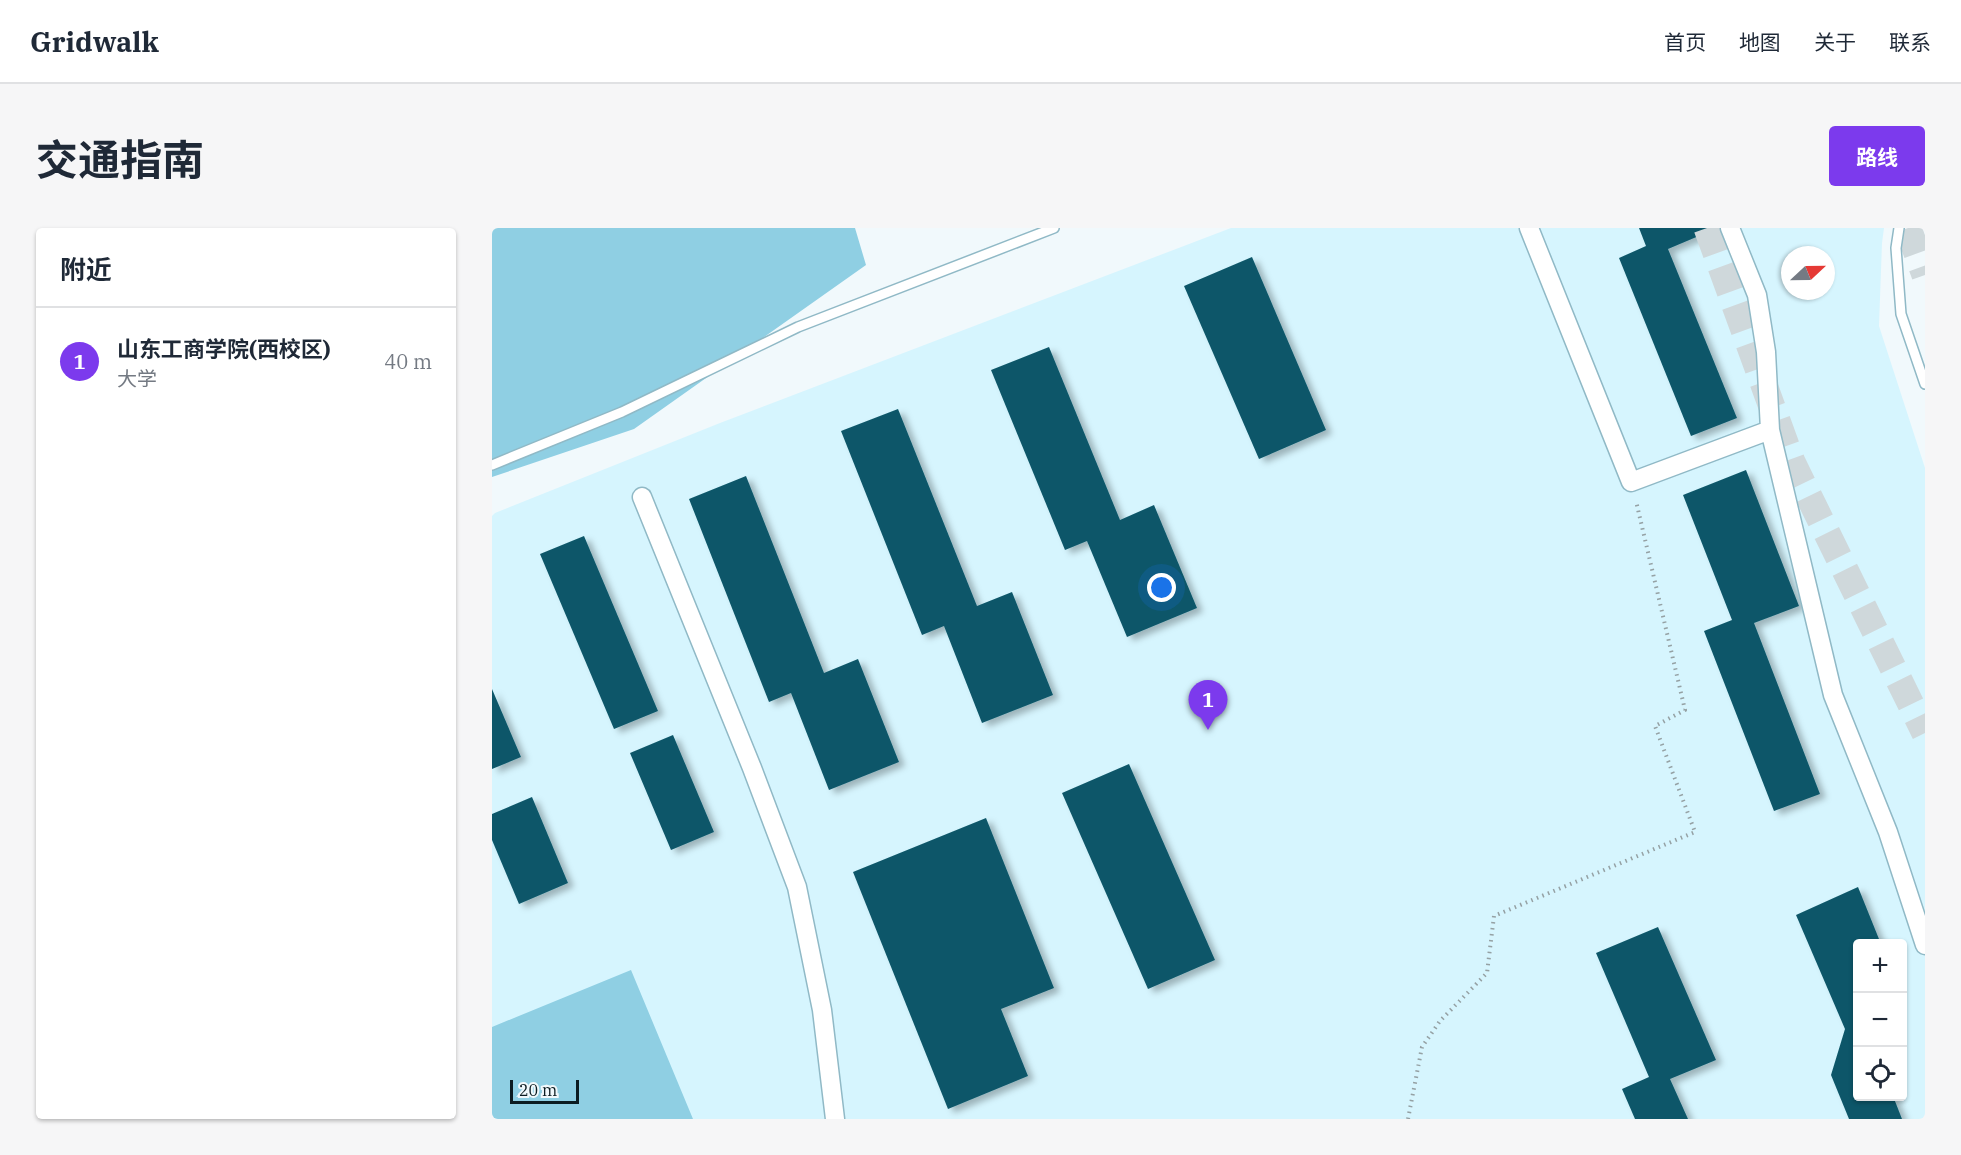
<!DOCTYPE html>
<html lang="zh">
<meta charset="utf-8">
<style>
body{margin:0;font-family:"IBM Plex Serif","Noto Sans SC",serif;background:#f6f6f7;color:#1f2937}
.controls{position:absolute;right:18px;bottom:18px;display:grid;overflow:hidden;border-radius:6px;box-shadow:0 2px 4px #0004}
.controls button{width:54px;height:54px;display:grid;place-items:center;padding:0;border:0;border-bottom:2px solid #e0e1e3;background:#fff;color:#1f2937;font:30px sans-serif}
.compass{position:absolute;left:1289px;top:18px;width:54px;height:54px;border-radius:50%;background:#fff;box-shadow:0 2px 4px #0004;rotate:68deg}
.scale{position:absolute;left:18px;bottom:15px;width:69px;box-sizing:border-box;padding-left:6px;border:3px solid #0c1c21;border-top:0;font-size:16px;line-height:21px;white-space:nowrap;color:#0c1c21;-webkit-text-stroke:4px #f1f9fc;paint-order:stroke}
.you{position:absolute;left:670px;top:360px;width:21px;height:21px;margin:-15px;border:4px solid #fff;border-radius:50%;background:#1a73e8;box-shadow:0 0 0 9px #1a73e833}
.badge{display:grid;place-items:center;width:39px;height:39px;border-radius:50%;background:#7c3aed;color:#fff;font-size:20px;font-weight:700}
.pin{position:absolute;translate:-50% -50px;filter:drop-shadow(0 2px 3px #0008)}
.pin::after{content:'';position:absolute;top:32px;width:21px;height:18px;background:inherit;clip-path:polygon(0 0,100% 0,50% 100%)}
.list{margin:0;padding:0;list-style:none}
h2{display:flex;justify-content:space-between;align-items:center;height:78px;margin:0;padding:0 24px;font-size:26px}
h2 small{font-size:20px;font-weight:400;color:#747a83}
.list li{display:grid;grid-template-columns:39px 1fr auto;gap:18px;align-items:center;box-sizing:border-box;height:108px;padding:0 24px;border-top:2px solid #e0e1e3}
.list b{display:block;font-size:22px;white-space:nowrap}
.list p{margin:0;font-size:20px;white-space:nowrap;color:#747a83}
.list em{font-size:20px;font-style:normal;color:#747a83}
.icon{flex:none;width:33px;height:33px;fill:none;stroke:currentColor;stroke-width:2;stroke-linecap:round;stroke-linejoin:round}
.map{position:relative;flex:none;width:1433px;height:891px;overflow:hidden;border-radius:6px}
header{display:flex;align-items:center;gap:36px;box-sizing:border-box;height:84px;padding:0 30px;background:#fff;border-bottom:2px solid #e0e1e3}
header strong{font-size:28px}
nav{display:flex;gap:33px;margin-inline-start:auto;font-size:21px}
.intro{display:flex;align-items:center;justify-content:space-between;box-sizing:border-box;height:144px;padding:0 36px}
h1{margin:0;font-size:42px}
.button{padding:15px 27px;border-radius:6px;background:#7c3aed;color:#fff;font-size:21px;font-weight:700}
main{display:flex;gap:36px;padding:0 36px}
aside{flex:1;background:#fff;border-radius:6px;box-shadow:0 2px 4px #0004}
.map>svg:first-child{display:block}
.built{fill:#d6f5fe;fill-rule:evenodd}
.green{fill:#8fcfe3}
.building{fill:#0d5769;filter:url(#shadow)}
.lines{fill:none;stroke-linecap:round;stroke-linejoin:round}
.secondary-tunnel{stroke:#cfd8db;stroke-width:27;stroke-dasharray:27 14;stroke-linecap:butt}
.service-casing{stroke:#90b9c6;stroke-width:12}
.minor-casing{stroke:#90b9c6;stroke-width:21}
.path{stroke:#95a1a4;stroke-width:4;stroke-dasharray:1.5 4.5;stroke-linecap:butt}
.service{stroke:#fff;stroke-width:9}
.minor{stroke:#fff;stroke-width:18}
</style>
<header>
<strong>Gridwalk</strong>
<nav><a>首页</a><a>地图</a><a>关于</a><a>联系</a></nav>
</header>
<div class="intro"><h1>交通指南</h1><a class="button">路线</a></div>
<main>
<aside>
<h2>附近<small></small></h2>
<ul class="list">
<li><span class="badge">1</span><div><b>山东工商学院(西校区)</b><p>大学</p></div><em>40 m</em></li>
</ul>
</aside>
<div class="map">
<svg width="1433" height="891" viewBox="0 0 1433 891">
<defs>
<filter id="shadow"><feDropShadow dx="6" dy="4" stdDeviation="3" flood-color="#0004"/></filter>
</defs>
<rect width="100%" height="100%" fill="#f1f9fc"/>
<path class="built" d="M739 0H1392L1390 15 1387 98 1433 240V891H0V288L3 285 228 195ZM1298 27H1334V63H1298ZM1366 716H1410V868H1366Z"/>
<path class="green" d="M0 0H363L374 37 142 201 0 249Z
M139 742 201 891H0V799Z"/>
<path class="building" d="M1147 0H1220L1221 2 1176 21 1245 190 1199 208 1127 30 1154 18Z
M760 29 834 202 767 231 692 58Z
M557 119 628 292 662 277 705 380 635 409 595 313 573 322 499 142Z
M406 181 485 378 520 364 561 467 490 495 452 398 430 407 349 203Z
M1254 242 1307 378 1262 395 1328 566 1282 583 1212 403 1240 392 1191 267Z
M254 248 332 445 366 431 407 534 337 562 299 465 277 474 197 271Z
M92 308 166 483 122 501 48 326Z
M0 461 29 529 0 541Z
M181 507 222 604 179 622 138 525Z
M637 536 723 732 656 761 570 565Z
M40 569 76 655 27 676 0 612V586Z
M494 590 562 760 509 781 536 848 456 881 361 644Z
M1366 659 1389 716H1366V868H1401L1410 891H1357L1339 847 1353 801 1304 687Z
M1166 699 1224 832 1178 851 1196 891H1143L1130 861 1157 849 1104 725Z"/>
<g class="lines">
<path class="secondary-tunnel" d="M1215 0 1300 234 1433 505
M1416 0 1433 47"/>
<defs>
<path id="service" d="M1407 0 1404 20 1409 86 1433 156
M0 237 130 184 306 99 562 0"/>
<path id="minor" d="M1037 0 1139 254 1278 202
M1238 0 1265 67 1274 124 1278 202 1341 467 1396 604 1433 717
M150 269 260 540 305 659 330 782 343 891"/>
</defs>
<use href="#service" class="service-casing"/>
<use href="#minor" class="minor-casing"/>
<path class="path" d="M916 891 930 819 948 793 995 745 1002 688 1203 604 1163 498 1193 482 1144 273"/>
<use href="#service" class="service"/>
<use href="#minor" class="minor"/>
</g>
</svg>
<div class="controls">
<button>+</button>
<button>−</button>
<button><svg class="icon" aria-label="locate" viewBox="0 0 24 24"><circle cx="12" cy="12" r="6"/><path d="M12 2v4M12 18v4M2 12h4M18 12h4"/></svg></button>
</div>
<svg class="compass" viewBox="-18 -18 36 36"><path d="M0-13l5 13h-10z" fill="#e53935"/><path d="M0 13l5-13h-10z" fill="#747a83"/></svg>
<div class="scale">20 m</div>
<div class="you"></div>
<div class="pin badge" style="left:716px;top:502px">1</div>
</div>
</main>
